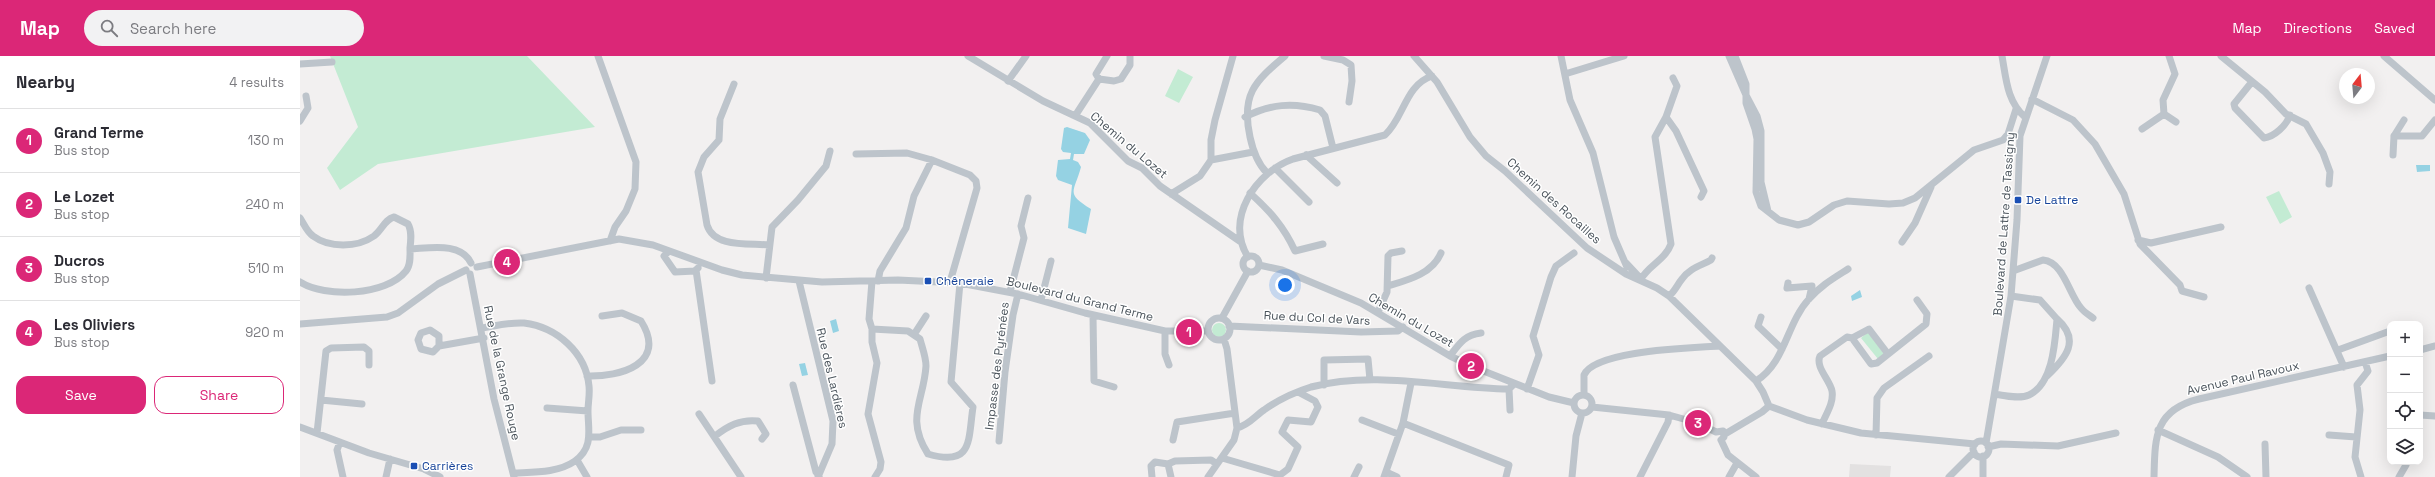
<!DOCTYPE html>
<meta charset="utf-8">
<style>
body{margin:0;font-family:"Space Grotesk",sans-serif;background:#f2f2f3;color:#2b2b33}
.controls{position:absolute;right:12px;bottom:12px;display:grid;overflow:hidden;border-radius:8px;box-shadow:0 4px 16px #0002}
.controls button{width:36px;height:36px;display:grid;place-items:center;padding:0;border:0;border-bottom:1px solid #e1e1e2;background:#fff;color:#2b2b33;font:20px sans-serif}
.compass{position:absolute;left:2039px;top:12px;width:36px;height:36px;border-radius:50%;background:#fff;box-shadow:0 4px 16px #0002;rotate:16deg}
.you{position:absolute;left:985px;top:229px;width:14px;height:14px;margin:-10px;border:3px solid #fff;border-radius:50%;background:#1a73e8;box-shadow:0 0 0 6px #1a73e833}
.badge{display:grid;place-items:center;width:26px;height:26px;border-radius:50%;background:#db2777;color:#fff;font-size:13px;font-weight:700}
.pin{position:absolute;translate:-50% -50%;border:2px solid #fff;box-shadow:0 1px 4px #0006}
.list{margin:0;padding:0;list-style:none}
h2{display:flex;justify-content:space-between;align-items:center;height:52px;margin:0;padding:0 16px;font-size:17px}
h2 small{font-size:13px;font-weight:400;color:#7c7c81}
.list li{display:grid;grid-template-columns:26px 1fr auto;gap:12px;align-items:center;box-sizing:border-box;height:64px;padding:0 16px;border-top:1px solid #e1e1e2}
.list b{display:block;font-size:15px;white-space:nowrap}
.list p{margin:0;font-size:13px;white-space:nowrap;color:#7c7c81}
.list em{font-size:13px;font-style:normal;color:#7c7c81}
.actions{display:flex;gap:8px;padding:12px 16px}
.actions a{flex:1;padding:9px 0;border:1px solid #db2777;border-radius:12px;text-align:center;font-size:14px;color:#db2777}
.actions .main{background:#db2777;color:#fff}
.icon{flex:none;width:22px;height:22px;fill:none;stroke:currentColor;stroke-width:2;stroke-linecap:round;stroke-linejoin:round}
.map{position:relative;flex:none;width:2135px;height:421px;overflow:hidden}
header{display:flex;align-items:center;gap:24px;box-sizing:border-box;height:56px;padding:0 20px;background:#db2777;color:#fff}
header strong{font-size:19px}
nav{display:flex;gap:22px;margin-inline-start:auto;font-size:14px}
.search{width:280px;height:36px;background:#f2f2f3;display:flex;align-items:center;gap:10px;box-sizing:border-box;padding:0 14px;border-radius:22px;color:#7c7c81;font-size:15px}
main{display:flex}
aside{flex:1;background:#fff}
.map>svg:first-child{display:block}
.education{fill:#e3e1e1}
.green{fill:#c3ebd3}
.water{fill:#95d2e3}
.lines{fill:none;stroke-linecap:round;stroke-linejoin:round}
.minor{stroke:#bdc4cb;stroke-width:7}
.transit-dot{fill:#1a4fb4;stroke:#fff;stroke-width:1.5}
.labels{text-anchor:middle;stroke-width:3;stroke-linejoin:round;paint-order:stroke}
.street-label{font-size:12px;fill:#4a535b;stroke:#fff}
.transit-label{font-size:12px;fill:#164399;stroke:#fff;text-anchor:start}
</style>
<header>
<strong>Map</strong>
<div class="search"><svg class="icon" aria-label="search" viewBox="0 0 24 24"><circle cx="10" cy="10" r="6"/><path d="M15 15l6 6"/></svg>Search here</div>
<nav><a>Map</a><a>Directions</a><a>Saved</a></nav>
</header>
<main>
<aside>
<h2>Nearby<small>4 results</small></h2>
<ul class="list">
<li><span class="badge">1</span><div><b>Grand Terme</b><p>Bus stop</p></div><em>130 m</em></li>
<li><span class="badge">2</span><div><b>Le Lozet</b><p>Bus stop</p></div><em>240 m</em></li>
<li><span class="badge">3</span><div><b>Ducros</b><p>Bus stop</p></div><em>510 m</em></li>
<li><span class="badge">4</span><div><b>Les Oliviers</b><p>Bus stop</p></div><em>920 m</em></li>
</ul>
<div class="actions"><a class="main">Save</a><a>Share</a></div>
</aside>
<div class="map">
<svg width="2135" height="421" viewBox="0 0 2135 421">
<rect width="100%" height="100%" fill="#f2f0f0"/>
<path class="education" d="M1550 408 1591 410 1590 421H1549Z"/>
<path class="green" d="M30 0H227L295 71 78 108 40 134 27 112 58 71Z
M878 13 893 21 879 47 865 40Z
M1979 135 1992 161 1980 168 1966 141Z
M912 274a7 7 0 1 1 14 0a7 7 0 1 1-14 0Z
M1568 276 1584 298 1578 303 1561 282Z"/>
<path class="water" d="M767 71 785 77 790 84 784 98H774L773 104 778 106 781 111C774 137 765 137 791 153L786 178 768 172 772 129 758 124 756 120 758 104 770 103 771 97 763 96 761 93 764 72Z
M2116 109H2130V115L2117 116Z
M1560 234 1562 241 1552 245 1551 240Z
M536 263 539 275 533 277 530 265Z
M505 307 508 319 502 320 499 308Z"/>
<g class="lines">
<path class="minor" d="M298 0 336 106 335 133 326 155 315 171 310 185
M668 0 743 45 790 67 828 105 842 112 860 130 941 186
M1024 0 1043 4 1051 9 1052 25 1049 46
M1114 0 1137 26 1170 81 1186 100 1205 115 1287 192 1326 218 1357 232 1369 240 1456 325 1463 336 1469 350
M1261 0 1270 44 1293 97 1314 181 1327 211
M1429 0 1446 39V47L1455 73 1457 83 1456 136 1461 150 1479 164 1498 169 1509 166 1534 149 1547 145 1589 148 1603 147 1615 142 1674 94 1703 84 1708 78 1716 53
M1435 0 1446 28V39L1457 60 1461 75V126L1468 155
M1702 0C1706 22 1707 46 1725 61
M1921 0 1965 36 1986 58 2006 68 2023 97 2030 116 2029 128
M2084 0 2135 44
M0 8 32 6
M1265 18 1324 0
M799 23 796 18 807 0
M708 25 726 0
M1951 27 1934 48 1935 52 1964 82C1974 81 1987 69 1990 59
M434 28 420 63 419 84 404 101 398 116 407 169C414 192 449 187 469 189
M1732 43 1773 64 1795 88 1824 138 1840 188 1880 229 1882 235 1904 241
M1864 58 1876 66
M775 60 799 23 814 25 821 23 830 9V0
M945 61C970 48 993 46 1020 54L1025 60 1033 92
M1366 61 1376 75 1404 135 1401 141
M2104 64 2094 80H2122L2135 64
M0 65 8 52 6 40
M1842 73 1864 58 1863 44 1875 18 1869 0
M556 98 607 97 632 104 670 119 676 125 677 132 650 226
M1006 99 1037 127
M2093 99 2094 80
M911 104 953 96
M975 112 1009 146
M967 117C957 107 953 95 950 81 941 39 954 26 985 0
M950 137C970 155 984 171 995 195L1023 188
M871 138 900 120 911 104V84L915 64 933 0
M0 162C4 168 7 176 13 180 29 192 57 192 74 180 82 174 85 163 94 161L108 168C112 175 111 184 110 192 110 199 111 209 106 215 86 240 25 242 0 226
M1838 184 1851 187 1921 171
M1602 186 1615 167 1631 131
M110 193C131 192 161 186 171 207
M369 195 364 200 375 216 395 215 398 212
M943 208a8 8 0 1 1 16 0a8 8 0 1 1-16 0Z
M948 201C924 163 956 116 993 103L1085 79C1104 62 1105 29 1132 20
M1326 207 1341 223C1349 209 1365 204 1371 188L1355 81 1366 61 1377 30 1373 22
M959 209 982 214 1061 247 1150 300 1171 310 1249 341 1274 347
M177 211 319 183 353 189 422 214 442 219 522 226 598 224 660 227 718 238 785 257 865 275H908
M396 214 412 325
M1713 215 1743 204C1764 206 1769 239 1781 252 1784 256 1789 259 1793 262
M170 218 194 343 214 421
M466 222 472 171 498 144 526 110 530 95
M499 225 533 365 532 388 518 421
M572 225 569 263 572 273 608 275 620 283C622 291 626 301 626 310 624 344 605 362 628 398 673 411 668 385 673 351L651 326 660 227
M578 225 580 215 606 172 614 140 632 104
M1488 227 1487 232 1512 230 1509 243
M1088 230C1108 224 1132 218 1141 197
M2009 232 2044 311
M710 236 724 182 721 170 728 142
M1369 240C1375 235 1377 229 1382 223 1390 212 1400 210 1411 204L1412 202
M741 244 751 205
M1078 256 1087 236 1088 200 1091 197 1102 195
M793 259 794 325 814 331
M1461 261 1458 270 1482 293
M922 262 948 215
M908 273a11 11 0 1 1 22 0a11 11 0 1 1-22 0Z
M0 268 87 261 98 257 138 228 166 214
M929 270 1061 276 1098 275 1103 271
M182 272C195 270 210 266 224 267 257 271 286 297 289 330 290 339 288 346 288 355 288 374 294 391 275 405 258 417 234 416 214 417
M572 273V286L577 307 568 358 581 406 580 413 575 421
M865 275V298L869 309
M615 277 626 260
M1552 282 1569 273 1588 298
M139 290V280L130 274 121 277 118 284 121 293 133 296 139 290 184 282
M2038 294 2090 275
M2120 294 2135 290
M1150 300C1159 288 1164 279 1181 277
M287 320C320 321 368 308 341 265L322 257 302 260
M1747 320C1766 302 1781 284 1757 263
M1456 325C1486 306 1486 268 1509 243 1520 230 1534 222 1548 213
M493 329 516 416 519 420
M1024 329V304L1068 303 1070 324
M1209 333 1210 354
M1227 333 1239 299 1233 280 1251 221 1256 210 1274 197
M1695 338C1705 340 1720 343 1729 339 1753 328 1755 286 1757 263L1740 244 1711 240
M1284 339V319C1295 294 1393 292 1419 290
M1274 348a9 9 0 1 1 18 0a9 9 0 1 1-18 0Z
M21 344 62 348
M1469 350 1507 364 1561 377 1675 388
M1292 351 1369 359 1398 367 1416 376 1423 375 1424 381 1421 384
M247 352 288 355
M399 358 441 421
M2120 359 2135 360
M1062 364 1098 378
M1103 367 1209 409 1206 421
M1522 368C1526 358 1534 347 1532 335 1530 324 1515 311 1520 300L1547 281 1552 282 1571 308 1577 307 1626 268 1627 258 1617 244
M0 371 69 397 124 413 140 421
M937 372C949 369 955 360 964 354 978 344 995 336 1011 331 1075 314 1144 332 1209 333L1214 328
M1858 374 1918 401 1947 421
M17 377 26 295 31 292 64 291 69 295V309
M1425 378 1462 356 1469 350
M1576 379 1577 342 1584 332 1629 300
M2029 379 2056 381
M415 380C428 370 440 363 458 365L466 378 462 383
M290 381H300L321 374H341
M873 384 877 366 935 357
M1421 384 1428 399 1456 421
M699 385 705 316 713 259 718 238
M1673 393a8 8 0 1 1 16 0a8 8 0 1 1-16 0Z
M40 386 37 394 43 421
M1686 387 1711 240 1717 164 1720 80 1747 0
M1965 388 1966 421
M1688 391 1701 388 1758 390 1816 377
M1683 400V421
M922 402 980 419 988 413 998 391 982 376 988 364 1011 366 1018 351 1015 345 998 336
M277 404 287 421
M868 408 871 421
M1086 416 1097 421
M86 421 90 403
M852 421 851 410 855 406 868 408 875 405 911 404 917 408
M908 421 934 384 937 372 927 293 924 283
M1054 421 1059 411
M1084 421 1103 367 1111 327
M1272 421 1276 380 1282 357
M1340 421 1368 366 1369 359
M1429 421 1437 407
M1649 421 1674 396
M1854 421C1855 382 1854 354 1899 343L2090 300
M2061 421 2055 401 2060 354 2057 329 2068 315 2065 306
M2099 421 2106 409"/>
</g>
<g class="transit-dot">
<rect x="1714" y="140" width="8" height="8" rx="2"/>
<rect x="624" y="221" width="8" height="8" rx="2"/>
<rect x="110" y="406" width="8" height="8" rx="2"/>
</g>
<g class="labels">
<g class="street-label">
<text transform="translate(829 89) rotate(40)" y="4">Chemin du Lozet</text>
<text transform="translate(1254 145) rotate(42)" y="4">Chemin des Rocailles</text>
<text transform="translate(1704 168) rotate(-86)" y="4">Boulevard de Lattre de Tassigny</text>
<text transform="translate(780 243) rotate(14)" y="4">Boulevard du Grand Terme</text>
<text transform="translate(1017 262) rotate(3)" y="4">Rue du Col de Vars</text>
<text transform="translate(1111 264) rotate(30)" y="4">Chemin du Lozet</text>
<text transform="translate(697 310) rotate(-83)" y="4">Impasse des Pyrénées</text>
<text transform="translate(202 317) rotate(78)" y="4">Rue de la Grange Rouge</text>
<text transform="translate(532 322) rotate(77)" y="4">Rue des Lardières</text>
<text transform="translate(1943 322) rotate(-13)" y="4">Avenue Paul Ravoux</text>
</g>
<g class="transit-label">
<text x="1726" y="148">De Lattre</text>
<text x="636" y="229">Chêneraie</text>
<text x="122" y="414">Carrières</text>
</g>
</g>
</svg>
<div class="controls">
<button>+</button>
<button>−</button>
<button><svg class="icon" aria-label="locate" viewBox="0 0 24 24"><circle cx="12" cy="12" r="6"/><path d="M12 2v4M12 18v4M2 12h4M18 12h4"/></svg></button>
<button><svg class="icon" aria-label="layers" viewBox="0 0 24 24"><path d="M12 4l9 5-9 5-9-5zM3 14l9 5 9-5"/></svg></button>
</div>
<svg class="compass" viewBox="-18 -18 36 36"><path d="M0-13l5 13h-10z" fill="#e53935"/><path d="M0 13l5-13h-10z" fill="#7c7c81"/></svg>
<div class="you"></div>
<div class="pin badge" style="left:889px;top:276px">1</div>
<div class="pin badge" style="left:1171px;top:310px">2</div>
<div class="pin badge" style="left:1398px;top:367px">3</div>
<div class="pin badge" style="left:207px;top:206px">4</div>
</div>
</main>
